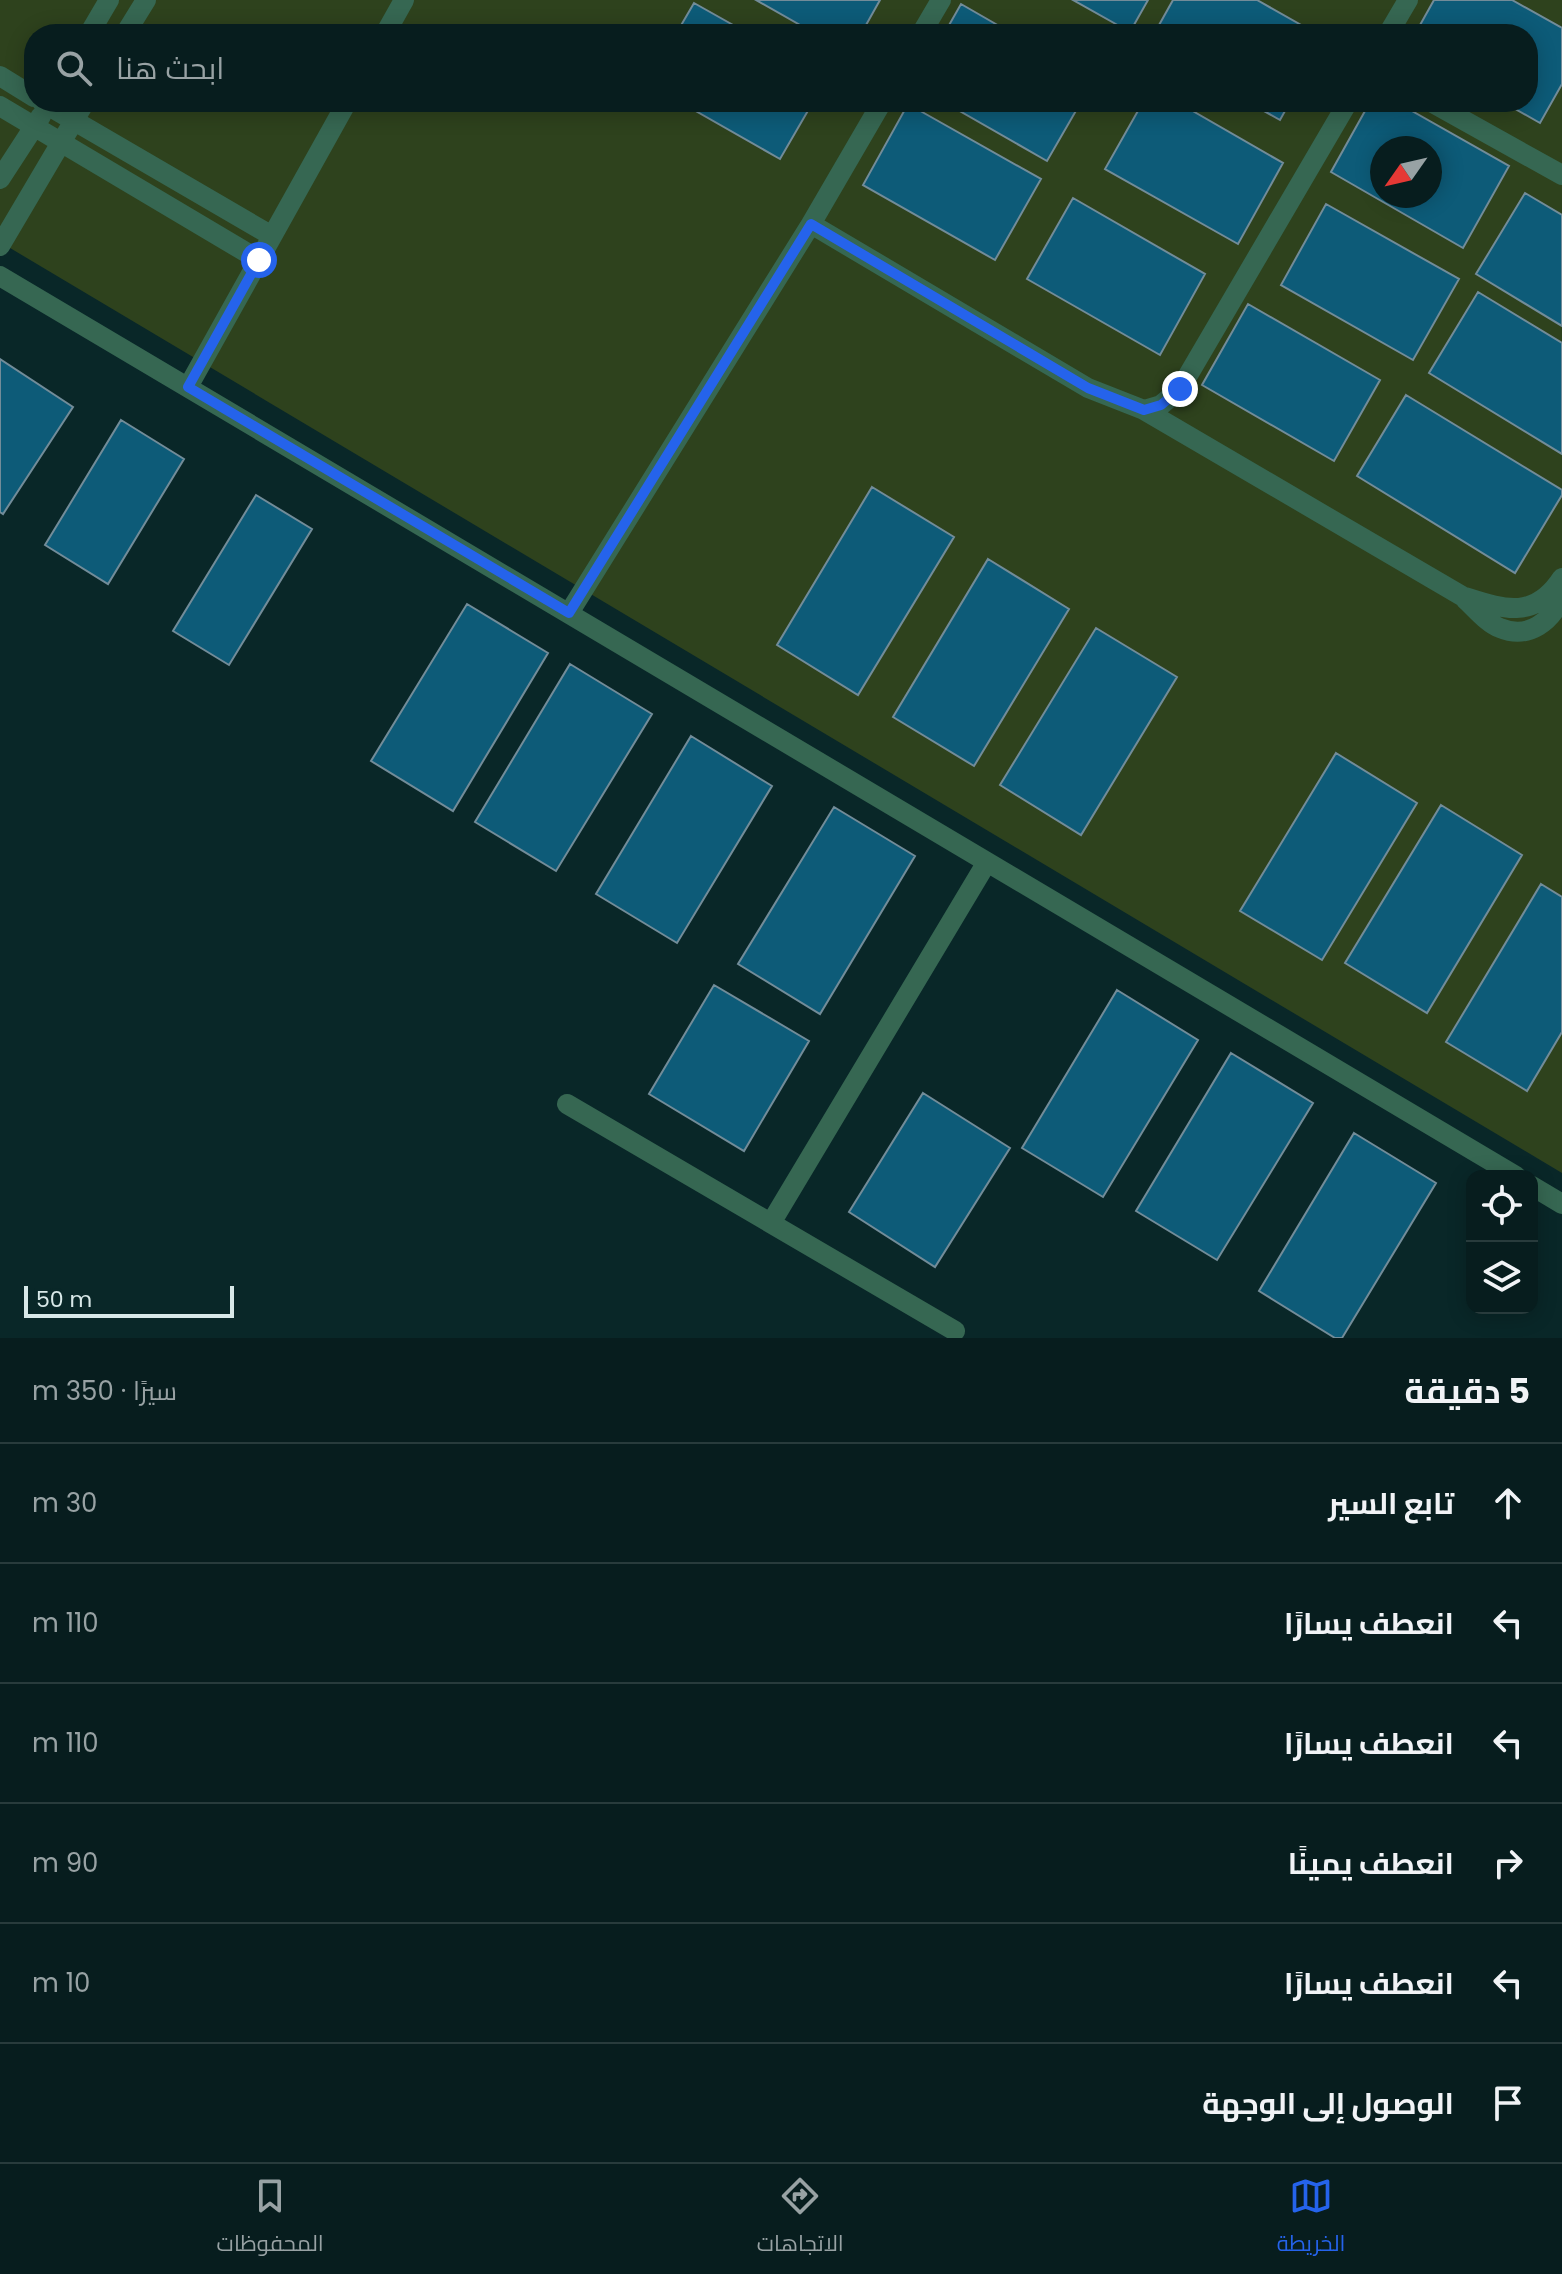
<!DOCTYPE html>
<html lang="ar">
<meta charset="utf-8">
<style>
body{margin:0;font-family:Poppins,Cairo,sans-serif;background:#152a2b;color:#f1f3f6;direction:rtl}
.controls{position:absolute;right:24px;bottom:24px;display:grid;overflow:hidden;border-radius:16px;box-shadow:0 4px 20px #0003}
.controls button{width:72px;height:72px;display:grid;place-items:center;padding:0;border:0;border-bottom:2px solid #283b3c;background:#071d1e;color:#f1f3f6;font:40px sans-serif}
.compass{position:absolute;left:1370px;top:136px;width:72px;height:72px;border-radius:50%;background:#071d1e;box-shadow:0 4px 20px #0003;rotate:236deg}
.scale{position:absolute;left:24px;bottom:20px;width:210px;box-sizing:border-box;padding-left:8px;border:4px solid #d8e8e8;border-top:0;font-size:22px;line-height:28px;white-space:nowrap;color:#d8e8e8;-webkit-text-stroke:6px #092728;paint-order:stroke}
.stop{position:absolute;width:24px;height:24px;margin:-18px;border:6px solid #2563eb;border-radius:50%;background:#fff}
.stop.end{background:#2563eb;border-color:#fff;box-shadow:0 2px 8px #0008}
.list{margin:0;padding:0;list-style:none}
h2{display:flex;justify-content:space-between;align-items:center;height:104px;margin:0;padding:0 32px;font-size:34px}
h2 small{font-size:26px;font-weight:400;color:#98a2a4}
.list li{display:grid;grid-template-columns:52px 1fr auto;gap:24px;align-items:center;box-sizing:border-box;height:120px;padding:0 32px;border-top:2px solid #283b3c}
.list b{display:block;font-size:30px;white-space:nowrap}
.list em{font-size:26px;font-style:normal;color:#98a2a4}
.icon{flex:none;width:44px;height:44px;fill:none;stroke:currentColor;stroke-width:2;stroke-linecap:round;stroke-linejoin:round}
.map{position:relative;flex:none;width:1562px;height:1338px;overflow:hidden;direction:ltr}
.search{position:absolute;background:#071d1e;box-shadow:0 4px 20px #0003;left:24px;right:24px;top:24px;height:88px;display:flex;align-items:center;gap:20px;box-sizing:border-box;padding:0 28px;border-radius:32px;color:#98a2a4;font-size:30px}
.sheet{height:824px;background:#071d1e}
nav{display:flex;justify-content:space-around;align-items:center;box-sizing:border-box;height:112px;border-top:2px solid #283b3c;background:#071d1e;font-size:22px;color:#98a2a4}
nav a{display:grid;justify-items:center;gap:4px}
nav .on{color:#2563eb}
.map>svg:first-child{display:block}
.green{fill:#2e421d;fill-rule:evenodd}
.building{fill:#0d5b78;stroke:#728c99;stroke-width:2;fill-rule:evenodd}
.lines{fill:none;stroke-linecap:round;stroke-linejoin:round}
.minor{stroke:#366752;stroke-width:20}
.route{stroke:#2563eb;stroke-width:10}
</style>
<div class="map">
<svg width="1562" height="1338" viewBox="0 0 1562 1338">
<rect width="100%" height="100%" fill="#092728"/>
<path class="green" d="M0 0H1562V1173L0 242ZM34 34H1528V102H34ZM1382 148H1430V196H1382Z"/>
<path class="building" d="M756 0H880L861 34H816Z
M1073 0H1148L1130 32Z
M1173 0H1257L1317 34H1154Z
M1434 0H1512L1562 28V84L1540 123 1503 102H1528V34H1415Z
M694 3 749 34H676Z
M961 4 1013 34H944Z
M680 102H813L780 159Z
M944 102H1081L1047 161Z
M1143 102H1177L1283 163 1238 244 1105 169Z
M1248 102H1290L1280 120Z
M1370 102H1396L1509 166 1463 248 1331 172ZM1382 148H1430V196H1382Z
M908 104 1041 179 995 260 863 185Z
M1525 193 1562 215V326L1476 274Z
M1073 198 1205 274 1160 355 1027 279Z
M1326 204 1459 279 1413 360 1281 285Z
M1478 292 1562 343V454L1429 373Z
M1248 304 1380 380 1334 461 1202 385Z
M0 359 73 407 3 514 0 512Z
M1406 395 1562 490V495L1515 573 1357 476Z
M121 420 184 459 108 584 45 545Z
M872 487 954 537 858 695 777 645Z
M256 495 312 529 229 665 173 631Z
M988 559 1069 609 974 766 893 717Z
M467 604 548 653 453 811 371 761Z
M1096 628 1177 677 1081 835 1000 785Z
M570 664 652 714 556 871 475 822Z
M691 736 772 786 677 943 596 894Z
M1336 753 1417 803 1322 960 1240 911Z
M1441 805 1522 855 1427 1013 1345 963Z
M834 807 915 856 820 1014 738 964Z
M1541 884 1562 897V1032L1527 1091 1446 1042Z
M714 985 809 1041 744 1151 649 1094Z
M1117 990 1198 1040 1103 1197 1022 1148Z
M1231 1053 1313 1103 1217 1260 1136 1211Z
M923 1093 1010 1148 935 1267 849 1212Z
M1354 1133 1436 1183 1342 1338H1335L1259 1291Z"/>
<g class="lines">
<path class="minor" d="M89 34 109 0
M125 34 146 0
M385 34 404 0
M921 34 941 0
M1388 34 1408 0
M0 76 34 97
M42 102 272 236
M1431 102 1562 175
M0 106 259 260
M0 179 41 116
M811 224 1088 388 1144 410 1161 405 1180 389 1348 102
M0 246 85 102
M0 276 1516 1176
M188 387 347 102
M1144 410 1462 596C1503 609 1534 621 1562 578
M1465 599C1476 609 1487 623 1500 628 1529 640 1552 621 1562 596
M569 613 811 224 882 102
M567 1104 955 1331
M1532 1186 1562 1204
M771 1223 987 862"/>
</g>
<g class="lines">
<path class="route" d="M259 260 188 387 569 613 811 224 1088 388 1144 410 1161 405 1180 389"/>
</g>
</svg>
<div class="controls">
<button><svg class="icon" aria-label="locate" viewBox="0 0 24 24"><circle cx="12" cy="12" r="6"/><path d="M12 2v4M12 18v4M2 12h4M18 12h4"/></svg></button>
<button><svg class="icon" aria-label="layers" viewBox="0 0 24 24"><path d="M12 4l9 5-9 5-9-5zM3 14l9 5 9-5"/></svg></button>
</div>
<svg class="compass" viewBox="-18 -18 36 36"><path d="M0-13l5 13h-10z" fill="#e53935"/><path d="M0 13l5-13h-10z" fill="#98a2a4"/></svg>
<div class="scale">50 m</div>
<div class="stop" style="left:259px;top:260px"></div>
<div class="stop end" style="left:1180px;top:389px"></div>
<div class="search"><svg class="icon" aria-label="search" viewBox="0 0 24 24"><circle cx="10" cy="10" r="6"/><path d="M15 15l6 6"/></svg>ابحث هنا</div>
</div>
<section class="sheet">
<h2>5 دقيقة<small>سيرًا · 350 m</small></h2>
<ul class="list">
<li><svg class="icon" aria-label="ahead" viewBox="0 0 24 24"><path d="M12 20V5M6 11l6-6 6 6"/></svg><div><b>تابع السير</b></div><em>30 m</em></li>
<li><svg class="icon" aria-label="left" viewBox="0 0 24 24"><path d="M17 20v-9H6M10 6l-5 5 5 5"/></svg><div><b>انعطف يسارًا</b></div><em>110 m</em></li>
<li><svg class="icon" aria-label="left" viewBox="0 0 24 24"><path d="M17 20v-9H6M10 6l-5 5 5 5"/></svg><div><b>انعطف يسارًا</b></div><em>110 m</em></li>
<li><svg class="icon" aria-label="right" viewBox="0 0 24 24"><path d="M7 20v-9h11M14 6l5 5-5 5"/></svg><div><b>انعطف يمينًا</b></div><em>90 m</em></li>
<li><svg class="icon" aria-label="left" viewBox="0 0 24 24"><path d="M17 20v-9H6M10 6l-5 5 5 5"/></svg><div><b>انعطف يسارًا</b></div><em>10 m</em></li>
<li><svg class="icon" aria-label="arrive" viewBox="0 0 24 24"><path d="M6 21V4h12l-3 4 3 4H6"/></svg><div><b>الوصول إلى الوجهة</b></div></li>
</ul>
</section>
<nav>
<a class="on"><svg class="icon" aria-label="map" viewBox="0 0 24 24"><path d="M3 6l6-2 6 2 6-2v14l-6 2-6-2-6 2zM9 4v14M15 6v14"/></svg>الخريطة</a>
<a><svg class="icon" aria-label="directions" viewBox="0 0 24 24"><path d="M12 3l9 9-9 9-9-9zM9 14v-3h6M13 9l2 2-2 2"/></svg>الاتجاهات</a>
<a><svg class="icon" aria-label="saved" viewBox="0 0 24 24"><path d="M7 4h10v16l-5-4-5 4z"/></svg>المحفوظات</a>
</nav>
